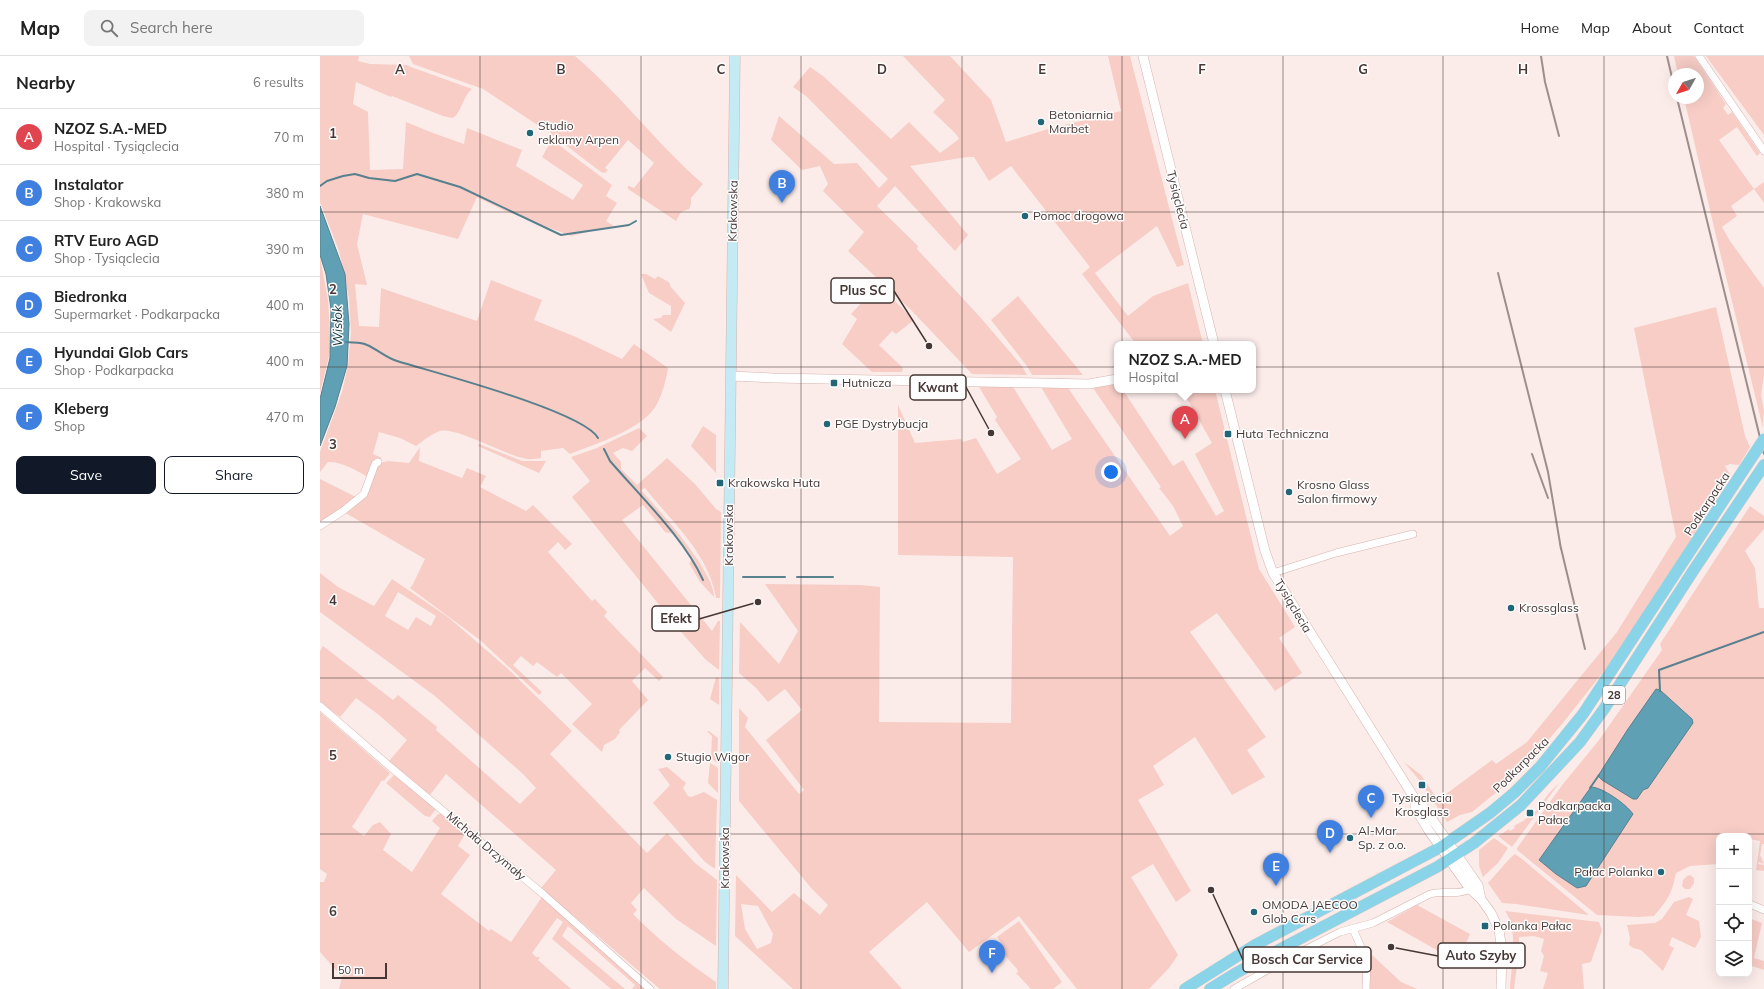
<!DOCTYPE html>
<meta charset="utf-8">
<style>
body{margin:0;font-family:Mulish,sans-serif;background:#f2f2f2;color:#222}
.controls{position:absolute;right:12px;bottom:12px;display:grid;overflow:hidden;border-radius:8px;box-shadow:0 4px 16px #0002}
.controls button{width:36px;height:36px;display:grid;place-items:center;padding:0;border:0;border-bottom:1px solid #e0e0e0;background:#fff;color:#222;font:20px sans-serif}
.compass{position:absolute;left:1348px;top:12px;width:36px;height:36px;border-radius:50%;background:#fff;box-shadow:0 4px 16px #0002;rotate:231deg}
.scale{position:absolute;left:12px;bottom:10px;width:55px;box-sizing:border-box;padding-left:4px;border:2px solid #463735;border-top:0;font-size:11px;line-height:14px;white-space:nowrap;color:#463735;-webkit-text-stroke:3px #fdfdfd;paint-order:stroke}
.you{position:absolute;left:791px;top:416px;width:14px;height:14px;margin:-10px;border:3px solid #fff;border-radius:50%;background:#1a73e8;box-shadow:0 0 0 6px #1a73e833}
.badge{display:grid;place-items:center;width:26px;height:26px;border-radius:50%;background:#111827;color:#fff;font-size:13px;font-weight:700}
.pin{position:absolute;translate:-50% -33px;filter:drop-shadow(0 1px 2px #0008)}
.pin::after{content:'';position:absolute;top:21px;width:14px;height:12px;background:inherit;clip-path:polygon(0 0,100% 0,50% 100%)}
.popup{position:absolute;left:794px;top:285px;width:142px;height:52px;box-sizing:border-box;display:grid;place-content:center;border-radius:8px;background:#fff;filter:drop-shadow(0 1px 3px #0005);font-size:13px;white-space:nowrap;color:#767676}
.popup b{font-size:15px;color:#222}
.popup::after{content:'';position:absolute;left:50%;top:100%;margin-left:-8px;border:8px solid transparent;border-top-color:#fff}
.list{margin:0;padding:0;list-style:none}
h2{display:flex;justify-content:space-between;align-items:center;height:52px;margin:0;padding:0 16px;font-size:17px}
h2 small{font-size:13px;font-weight:400;color:#767676}
.list li{display:grid;grid-template-columns:26px 1fr auto;gap:12px;align-items:center;box-sizing:border-box;height:56px;padding:0 16px;border-top:1px solid #e0e0e0}
.list b{display:block;font-size:15px;white-space:nowrap}
.list p{margin:0;font-size:13px;white-space:nowrap;color:#767676}
.list em{font-size:13px;font-style:normal;color:#767676}
.actions{display:flex;gap:8px;padding:12px 16px}
.actions a{flex:1;padding:9px 0;border:1px solid #111827;border-radius:8px;text-align:center;font-size:14px;color:#111827}
.actions .main{background:#111827;color:#fff}
.icon{flex:none;width:22px;height:22px;fill:none;stroke:currentColor;stroke-width:2;stroke-linecap:round;stroke-linejoin:round}
.map{position:relative;flex:none;width:1444px;height:933px;overflow:hidden}
header{display:flex;align-items:center;gap:24px;box-sizing:border-box;height:56px;padding:0 20px;background:#fff;border-bottom:1px solid #e0e0e0}
header strong{font-size:19px}
nav{display:flex;gap:22px;margin-inline-start:auto;font-size:14px}
.search{width:280px;height:36px;background:#f2f2f2;display:flex;align-items:center;gap:10px;box-sizing:border-box;padding:0 14px;border-radius:8px;color:#767676;font-size:15px}
main{display:flex}
aside{flex:1;background:#fff}
.map>svg:first-child{display:block}
.green{fill:#f7cdc6;fill-rule:evenodd}
.water{fill:#5fa0b4;stroke:#58808e}
.lines{fill:none;stroke-linecap:round;stroke-linejoin:round}
.stream{stroke:#58808e;stroke-width:2}
.minor-casing{stroke:#d7b4af;stroke-width:8}
.tertiary-casing{stroke:#d7b4af;stroke-width:10}
.secondary-casing{stroke:#d7b4af;stroke-width:11}
.primary-casing{stroke:#cfcbca;stroke-width:12}
.minor{stroke:#fff;stroke-width:7}
.tertiary{stroke:#fff;stroke-width:9}
.secondary{stroke:#c4eaf3;stroke-width:10}
.primary{stroke:#89d4e8;stroke-width:11}
.rail{stroke:#9d8e8c;stroke-width:2}
.primary-bridge-casing{stroke:#cfcbca;stroke-width:12;stroke-linecap:butt}
.primary-bridge{stroke:#89d4e8;stroke-width:11}
.grid{fill:none;stroke:#463735;stroke-width:1;stroke-opacity:0.55}
.poi-dot{fill:#226678;stroke:#fdfdfd;stroke-width:1.5}
.labels{text-anchor:middle;stroke-width:3;stroke-linejoin:round;paint-order:stroke}
.shield{fill:#fdfdfd;stroke:#7d7271;stroke-width:1}
.shield-label{font-size:11px;font-weight:bold;fill:#463735}
.poi-label{font-size:12px;fill:#463735;stroke:#fdfdfd;text-anchor:start}
.street-label{font-size:12px;fill:#463735;stroke:#fdfdfd}
.water-label{font-size:13px;font-style:italic;fill:#12333c;stroke:#fdfdfd}
.grid-label{font-size:13px;text-anchor:middle;font-weight:bold;fill:#463735;stroke:#fdfdfd;stroke-width:3;stroke-linejoin:round;paint-order:stroke}
.leader{fill:none;stroke:#463735;stroke-width:1.5}
.callout-dot{fill:#463735;stroke:#fdfdfd;stroke-width:1.5}
.callout{fill:#fdfdfd;stroke:#463735;stroke-width:1.5}
.callout-label{font-size:13px;text-anchor:middle;font-weight:bold;fill:#463735}
</style>
<header>
<strong>Map</strong>
<div class="search"><svg class="icon" aria-label="search" viewBox="0 0 24 24"><circle cx="10" cy="10" r="6"/><path d="M15 15l6 6"/></svg>Search here</div>
<nav><a>Home</a><a>Map</a><a>About</a><a>Contact</a></nav>
</header>
<main>
<aside>
<h2>Nearby<small>6 results</small></h2>
<ul class="list">
<li><span class="badge" style="background:#e0444e">A</span><div><b>NZOZ S.A.-MED</b><p>Hospital · Tysiąclecia</p></div><em>70 m</em></li>
<li><span class="badge" style="background:#3f7fe0">B</span><div><b>Instalator</b><p>Shop · Krakowska</p></div><em>380 m</em></li>
<li><span class="badge" style="background:#3f7fe0">C</span><div><b>RTV Euro AGD</b><p>Shop · Tysiąclecia</p></div><em>390 m</em></li>
<li><span class="badge" style="background:#3f7fe0">D</span><div><b>Biedronka</b><p>Supermarket · Podkarpacka</p></div><em>400 m</em></li>
<li><span class="badge" style="background:#3f7fe0">E</span><div><b>Hyundai Glob Cars</b><p>Shop · Podkarpacka</p></div><em>400 m</em></li>
<li><span class="badge" style="background:#3f7fe0">F</span><div><b>Kleberg</b><p>Shop</p></div><em>470 m</em></li>
</ul>
<div class="actions"><a class="main">Save</a><a>Share</a></div>
</aside>
<div class="map">
<svg width="1444" height="933" viewBox="0 0 1444 933">
<rect width="100%" height="100%" fill="#fbecea"/>
<path class="green" d="M0 0H39L38 5 50 8 87 9 91 11 152 33C142 41 141 59 132 62L123 60 72 40 71 41 36 26 33 48 48 56 50 114 83 113 86 66 113 77 144 88 147 72 202 94 196 110 253 144 263 129 222 101 232 84 292 129 286 140 297 147 286 165 294 170 251 180 183 154 157 141 138 183 43 158 37 188 47 229 35 228 39 270 59 271 61 232 157 265 171 224 222 244 214 264 256 281 302 303 314 288 348 312C346 324 343 336 337 348 324 373 275 388 250 398L243 392 221 395V402C215 403 209 404 203 402 183 398 136 371 120 375 111 378 103 385 96 390L80 382 59 376 53 398 62 402 54 408 49 419 46 420C36 414 20 405 8 406L0 416V396L22 336 28 310 31 276 29 242 19 195 0 146Z
M89 0H255C301 39 338 89 383 128L371 142V148L369 153 361 156 356 165 308 133V130H309L314 132 334 107 308 84 285 112 288 114 285 117 281 116 231 78 230 75 233 71 225 66 222 70H219L163 33 93 8Z
M583 0H630L671 44 686 86 728 73 801 55 788 0H810L864 209 857 211 837 170 775 217 808 260 833 240 868 227 883 288H816L762 218 770 211 691 110 669 125 654 101H648L590 110 648 179 635 195 575 130 557 150 598 190 597 193 660 261 702 310 707 319 652 318 592 255 528 195 544 176 503 135 508 128 500 110 482 114 451 84 459 60 514 108 537 107 559 132 568 123 486 40 473 31 490 11 503 20 571 83 589 66 620 97 639 83 636 78 613 56 625 44Z
M1354 0H1374L1406 48 1403 52 1408 59 1412 56 1440 97 1437 100 1417 71 1399 84 1434 133 1444 126V147L1434 133 1411 150 1417 160 1402 171 1410 185 1444 232V319L1441 339 1444 354 1443 372 1396 180 1364 42H1378V18H1358Z
M1386 0H1444V79L1394 11Z
M0 201 8 244 11 292 0 337Z
M321 218H326L335 223 338 220 350 227V230L365 247 351 276 333 263 341 262 343 259H351V250L329 237Z
M555 232 566 236 594 264 576 278 572 275 559 289 583 312 582 316H552L522 288 537 263 531 258Z
M698 240 763 319H712L707 310 671 264Z
M1396 251 1425 380 1430 391 1419 409 1410 408 1405 410 1411 420 1370 485 1288 610 1242 668 1218 696 1183 731 1152 756 1140 759 1127 766 1104 731 1106 729 1102 724 1100 725 1084 706 1101 719 1118 744 1172 704 1176 708 1207 686 1297 576 1356 481 1314 272Z
M797 328V334H803L853 410 863 404 896 460 904 455 875 398 892 387 862 334H895L939 513 975 571 959 582 982 617 955 635 897 557 870 576 946 681 927 694 945 721 912 739 875 681 833 710 844 729 818 744 871 835 856 846 833 808 811 821 858 899 849 912 829 933H757L699 860 649 896 607 846 549 896 582 933H473L415 880 416 819 452 856 474 837 500 859 508 849 492 833 419 745V652L428 662 425 671 479 738 484 734 446 684 482 654 465 633 448 646 436 632 419 617 420 566 459 608 478 575 445 528 541 529 560 531 559 666 691 667 693 501 578 499V349L595 387 641 383 643 386 656 382 677 418 701 403 675 364 677 361 659 331H693L732 394 752 383 721 331 748 332 850 480 863 470 853 450 839 432 841 431 773 332ZM421 848 438 850 453 878 451 887 437 893 425 873Z
M383 370 396 379V417L371 390Z
M319 372 327 380 312 395 303 392 293 397 301 406V413L317 429 347 402 375 428 396 453 401 456 400 542H396C389 498 351 465 325 432L321 434C339 454 395 516 394 541L380 526 369 507 373 503 354 478 345 476 323 449 302 464 392 575 398 565H400L399 614 386 604 362 577 252 441 270 425 251 401 277 392Z
M159 388 202 405H226L219 417 158 390Z
M100 391 99 405 142 422 147 412 166 420 160 431 206 455 213 449 252 488 245 494 238 486 228 496 272 545 275 543 287 556 284 560 343 621 339 625 325 612 312 625 328 644 299 674 300 676 295 683 284 689 282 696 252 668 272 648 241 617 237 621 217 606 213 610 201 600 193 609 222 636 219 639 160 584 90 532 93 528 105 503 24 456 40 443 59 407 68 405 89 407Z
M0 423 38 442 0 468Z
M1430 450 1444 460V473L1425 495 1435 512 1439 552H1444V788H1442L1440 799 1444 808 1439 806 1438 808 1444 809V815L1436 814 1440 785 1429 783V780H1399V808L1370 810 1356 817C1352 837 1348 844 1334 860L1318 861 1277 859 1197 794V792L1243 728 1279 684 1342 594 1340 588Z
M0 517 18 531 54 550 72 523 128 561 187 612 252 675 230 698 327 797 347 777 375 807 397 824 396 890 356 863 324 832 311 847 317 854 313 858C336 882 368 907 396 926V933H340L221 832 236 814 126 718 110 739 69 705 87 684 59 659 36 642 20 661 0 646V595L3 590 73 644 78 639 117 671 116 674 200 748 216 732 203 718 115 640 0 556ZM78 536 116 560 111 570 96 561 88 574 65 560Z
M396 621 399 622V649L390 643Z
M0 656 70 717 64 725 62 724 32 771 44 780 53 769 60 766 71 778 63 794 92 816 120 772 112 765 118 758H122L145 778 138 790 150 799 121 838 169 875 171 873 191 886 222 841 328 933H312L315 929 248 870 242 880 305 933H291L232 883 243 866 237 862 212 897 216 901H220L218 904 251 933H19L22 921 0 896V826H4L7 818 0 813Z
M387 675H389L398 682 397 707 391 702 392 680Z
M390 707 398 712V737L388 727Z
M347 711 366 727 363 732 368 740 371 741 384 736 397 744 395 813 385 806 333 747 350 729 338 713Z
M74 719 116 753 110 761 105 760 66 727Z
M1240 726 1192 791 1178 780 1189 773 1190 775 1195 772 1194 770 1203 765 1216 755 1229 737Z
M1174 782 1188 792 1178 807 1163 821 1159 810V794Z
M1195 798 1202 803 1269 859 1196 848 1182 847 1168 827C1173 822 1191 800 1195 798Z
M1370 819 1374 822V827L1370 833H1365L1362 830 1363 824 1367 820Z
M1369 841 1373 843 1366 859 1379 865 1381 881 1375 892 1352 881 1349 889 1354 892 1343 915 1321 894 1313 892 1309 889 1310 882 1307 869 1335 867 1342 863 1354 846Z
M1097 849 1150 878 1138 906 1067 866Z
M1185 855 1279 866 1282 874 1271 906 1262 908 1264 933H1223L1228 917 1220 915 1224 900 1221 895 1224 883 1214 880 1199 881V895L1194 933H1190C1191 911 1199 874 1185 855Z
M1429 862 1442 867 1434 902 1444 905V914L1429 909Z
M699 865 742 926 733 933H711L696 917 698 916 697 913 681 895 677 900 674 898 682 888 677 881Z
M1051 898 1081 926 1097 933H1047Z"/>
<path class="water" d="M0 150 25 218 29 268 27 310 15 351 0 390V343L10 302 11 253 6 218 0 199Z
M1336 633 1340 634 1372 663 1373 667 1328 732 1323 734 1317 743H1313L1282 724 1278 720 1308 673Z
M1271 731C1282 731 1306 748 1313 758L1266 830 1257 832 1236 818 1219 804Z"/>
<g class="lines">
<path class="stream" d="M0 130 7 125 23 120 35 118 49 122 75 125 97 118 140 131 241 179 309 169 316 165
M26 286C33 287 41 286 47 289 57 293 66 302 77 305 112 316 263 355 278 382
M284 393 290 405C321 441 364 482 383 524
M423 521H465
M477 521H513
M1340 635 1339 614 1444 576
M1270 732 1279 719"/>
<defs>
<path id="minor" d="M1379 0 1444 95
M0 470 23 455 44 438 55 408 58 406
M953 517 1016 497 1093 478
M0 650 74 714 223 838 330 933
M1430 848 1444 854
M1033 873 1047 905 1046 933
M914 933 963 905 1020 876 1053 867 1110 838C1124 834 1137 840 1150 833"/>
<path id="tertiary" d="M823 0 894 288
M411 320 454 322 769 328 797 323
M905 334 945 495 953 517 1095 743 1103 750 1158 829 1161 843
M1095 743V752L1109 775 1150 833 1161 843 1171 857 1179 874 1182 895 1181 933"/>
<path id="secondary" d="M403 933 415 0"/>
<path id="primary" d="M865 933 935 889 1121 791 1170 757 1194 737 1220 711 1263 658 1407 439
M890 933 916 917 966 890 1117 811 1154 787 1201 749 1260 686 1284 653 1373 515 1444 409"/>
</defs>
<use href="#minor" class="minor-casing"/>
<use href="#tertiary" class="tertiary-casing"/>
<use href="#secondary" class="secondary-casing"/>
<use href="#primary" class="primary-casing"/>
<use href="#minor" class="minor"/>
<use href="#tertiary" class="tertiary"/>
<use href="#secondary" class="secondary"/>
<use href="#primary" class="primary"/>
<path class="rail" d="M1221 0 1225 26 1239 80
M1347 0 1354 30
M1357 42 1444 398
M1178 217 1228 416 1241 493
M1212 398 1228 442
M1240 488 1265 593"/>
<defs>
<path id="primary-bridge" d="M1407 439 1444 383"/>
</defs>
<use href="#primary-bridge" class="primary-bridge-casing"/>
<use href="#primary-bridge" class="primary-bridge"/>
</g>
<path class="grid" d="M160 0V933M321 0V933M481 0V933M642 0V933M802 0V933M963 0V933M1123 0V933M1284 0V933M0 156H1444M0 311H1444M0 466H1444M0 622H1444M0 778H1444"/>
<g class="poi-dot">
<circle cx="721" cy="66" r="4"/>
<circle cx="210" cy="77" r="4"/>
<circle cx="705" cy="160" r="4"/>
<rect x="510" y="323" width="8" height="8" rx="2"/>
<circle cx="507" cy="368" r="4"/>
<rect x="904" y="374" width="8" height="8" rx="2"/>
<rect x="396" y="423" width="8" height="8" rx="2"/>
<circle cx="969" cy="436" r="4"/>
<circle cx="1191" cy="552" r="4"/>
<circle cx="348" cy="701" r="4"/>
<rect x="1098" y="725" width="8" height="8" rx="2"/>
<rect x="1206" y="753" width="8" height="8" rx="2"/>
<circle cx="1030" cy="782" r="4"/>
<circle cx="1341" cy="816" r="4"/>
<circle cx="934" cy="856" r="4"/>
<rect x="1161" y="866" width="8" height="8" rx="2"/>
</g>
<g class="labels">
<rect class="shield" x="1283" y="630" width="22" height="18" rx="3"/>
<g class="shield-label">
<text x="1294" y="643">28</text>
</g>
<g class="poi-label">
<text x="729" y="63">Betoniarnia<tspan x="729" dy="14">Marbet</tspan></text>
<text x="218" y="74">Studio<tspan x="218" dy="14">reklamy Arpen</tspan></text>
<text x="713" y="164">Pomoc drogowa</text>
<text x="522" y="331">Hutnicza</text>
<text x="515" y="372">PGE Dystrybucja</text>
<text x="916" y="382">Huta Techniczna</text>
<text x="408" y="431">Krakowska Huta</text>
<text x="977" y="433">Krosno Glass<tspan x="977" dy="14">Salon firmowy</tspan></text>
<text x="1199" y="556">Krossglass</text>
<text x="356" y="705">Stugio Wigor</text>
<text x="1102" y="746" text-anchor="middle">Tysiąclecia<tspan x="1102" dy="14">Krosglass</tspan></text>
<text x="1218" y="754">Podkarpacka<tspan x="1218" dy="14">Pałac</tspan></text>
<text x="1038" y="779">Al-Mar<tspan x="1038" dy="14">Sp. z o.o.</tspan></text>
<text x="1333" y="820" text-anchor="end">Pałac Polanka</text>
<text x="942" y="853">OMODA JAECOO<tspan x="942" dy="14">Glob Cars</tspan></text>
<text x="1173" y="874">Polanka Pałac</text>
</g>
<g class="street-label">
<text transform="translate(858 144) rotate(76)" y="4">Tysiąclecia</text>
<text transform="translate(413 155) rotate(-89)" y="4">Krakowska</text>
<text transform="translate(1387 448) rotate(-57)" y="4">Podkarpacka</text>
<text transform="translate(409 479) rotate(-90)" y="4">Krakowska</text>
<text transform="translate(973 550) rotate(59)" y="4">Tysiąclecia</text>
<text transform="translate(1201 709) rotate(-45)" y="4">Podkarpacka</text>
<text transform="translate(166 790) rotate(40)" y="4">Michała Drzymały</text>
<text transform="translate(405 802) rotate(-90)" y="4">Krakowska</text>
</g>
<g class="water-label">
<text transform="translate(17 270) rotate(-91)" y="5">Wisłok</text>
</g>
</g>
<g class="grid-label">
<text x="80" y="18">A</text>
<text x="241" y="18">B</text>
<text x="401" y="18">C</text>
<text x="562" y="18">D</text>
<text x="722" y="18">E</text>
<text x="882" y="18">F</text>
<text x="1043" y="18">G</text>
<text x="1203" y="18">H</text>
<text x="13" y="82">1</text>
<text x="13" y="238">2</text>
<text x="13" y="393">3</text>
<text x="13" y="549">4</text>
<text x="13" y="704">5</text>
<text x="13" y="860">6</text>
</g>
<path class="leader" d="M609 290L574 235M671 377L646 331M438 546L379 563M1071 891L1118 900M891 834L923 904"/>
<g class="callout-dot">
<circle cx="609" cy="290" r="4"/>
<circle cx="671" cy="377" r="4"/>
<circle cx="438" cy="546" r="4"/>
<circle cx="1071" cy="891" r="4"/>
<circle cx="891" cy="834" r="4"/>
</g>
<g class="callout">
<rect x="511" y="222" width="63" height="25" rx="4"/>
<rect x="590" y="319" width="56" height="25" rx="4"/>
<rect x="332" y="550" width="47" height="25" rx="4"/>
<rect x="1118" y="887" width="87" height="25" rx="4"/>
<rect x="923" y="891" width="128" height="25" rx="4"/>
</g>
<g class="callout-label">
<text x="543" y="239">Plus SC</text>
<text x="618" y="336">Kwant</text>
<text x="356" y="567">Efekt</text>
<text x="1161" y="904">Auto Szyby</text>
<text x="987" y="908">Bosch Car Service</text>
</g>
</svg>
<div class="controls">
<button>+</button>
<button>−</button>
<button><svg class="icon" aria-label="locate" viewBox="0 0 24 24"><circle cx="12" cy="12" r="6"/><path d="M12 2v4M12 18v4M2 12h4M18 12h4"/></svg></button>
<button><svg class="icon" aria-label="layers" viewBox="0 0 24 24"><path d="M12 4l9 5-9 5-9-5zM3 14l9 5 9-5"/></svg></button>
</div>
<svg class="compass" viewBox="-18 -18 36 36"><path d="M0-13l5 13h-10z" fill="#e53935"/><path d="M0 13l5-13h-10z" fill="#767676"/></svg>
<div class="scale">50 m</div>
<div class="you"></div>
<div class="pin badge" style="left:865px;top:383px;background:#e0444e">A</div>
<div class="popup"><b>NZOZ S.A.-MED</b>Hospital</div>
<div class="pin badge" style="left:462px;top:147px;background:#3f7fe0">B</div>
<div class="pin badge" style="left:1051px;top:762px;background:#3f7fe0">C</div>
<div class="pin badge" style="left:1010px;top:797px;background:#3f7fe0">D</div>
<div class="pin badge" style="left:956px;top:830px;background:#3f7fe0">E</div>
<div class="pin badge" style="left:672px;top:917px;background:#3f7fe0">F</div>
</div>
</main>
